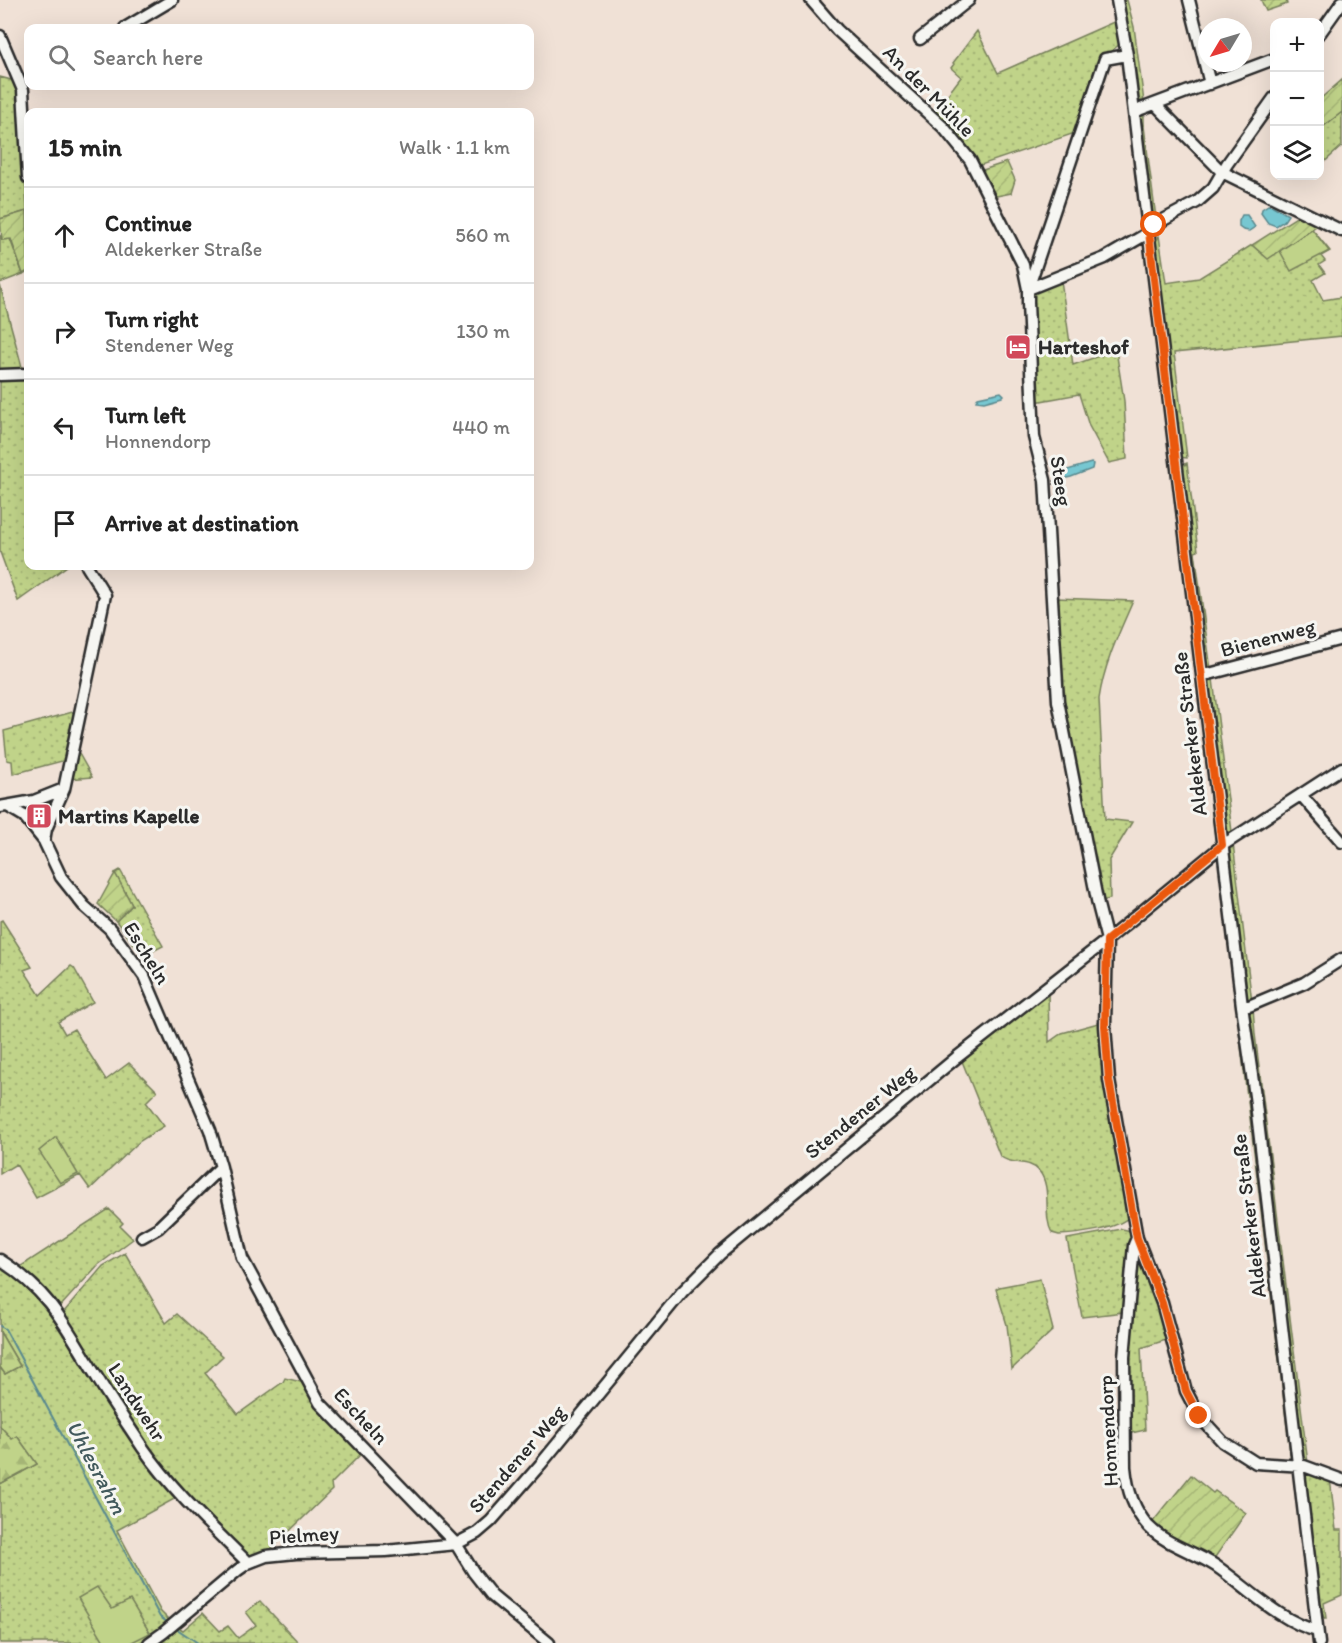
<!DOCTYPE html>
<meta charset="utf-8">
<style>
body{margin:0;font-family:Itim,sans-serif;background:#f6f6f6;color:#222}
.controls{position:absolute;right:18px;top:18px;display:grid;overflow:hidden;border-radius:12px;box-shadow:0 6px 24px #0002}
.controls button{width:54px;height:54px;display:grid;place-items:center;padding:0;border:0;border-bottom:2px solid #e0e0e0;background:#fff;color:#222;font:30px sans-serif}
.compass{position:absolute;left:1198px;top:18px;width:54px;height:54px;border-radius:50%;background:#fff;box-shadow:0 6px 24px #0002;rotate:232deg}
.stop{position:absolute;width:18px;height:18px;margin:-14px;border:4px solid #ea580c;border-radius:50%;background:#fff}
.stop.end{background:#ea580c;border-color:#fff;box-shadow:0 2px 6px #0008}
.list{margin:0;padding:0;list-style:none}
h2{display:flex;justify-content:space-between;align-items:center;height:78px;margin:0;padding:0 24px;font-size:26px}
h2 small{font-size:20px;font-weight:400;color:#767676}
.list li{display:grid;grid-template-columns:39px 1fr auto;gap:18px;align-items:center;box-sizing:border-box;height:96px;padding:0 24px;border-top:2px solid #e0e0e0}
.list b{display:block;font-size:22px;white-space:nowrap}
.list p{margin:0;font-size:20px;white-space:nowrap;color:#767676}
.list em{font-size:20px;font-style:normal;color:#767676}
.icon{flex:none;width:33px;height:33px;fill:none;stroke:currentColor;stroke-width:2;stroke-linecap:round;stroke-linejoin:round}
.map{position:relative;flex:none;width:1342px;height:1643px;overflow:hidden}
.search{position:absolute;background:#fff;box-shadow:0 6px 24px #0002;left:24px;top:24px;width:510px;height:66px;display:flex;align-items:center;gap:15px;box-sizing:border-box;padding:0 21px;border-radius:12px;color:#767676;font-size:22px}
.panel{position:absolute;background:#fff;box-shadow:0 6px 24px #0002;left:24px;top:108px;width:510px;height:462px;border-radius:12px}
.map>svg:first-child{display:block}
.grass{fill:url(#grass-dots);stroke:#767f5a;stroke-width:1.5}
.forest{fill:url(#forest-firs);stroke:#767f5a;stroke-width:1.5}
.garden{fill:url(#garden-furrows);stroke:#767f5a;stroke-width:1.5}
.pitch{fill:#c0d389;stroke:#767f5a;stroke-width:1.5}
.water{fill:#77c7d1;stroke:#59898f;stroke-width:1.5}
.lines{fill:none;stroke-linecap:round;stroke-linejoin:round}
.stream{stroke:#59898f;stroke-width:2}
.minor-casing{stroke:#2b2b2b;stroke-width:15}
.minor{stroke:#f6f6f2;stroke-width:10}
.route{stroke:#ea580c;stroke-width:8}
.labels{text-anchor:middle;stroke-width:6;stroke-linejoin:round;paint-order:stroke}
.street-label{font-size:21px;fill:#2b2b2b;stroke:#f6f6f2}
.poi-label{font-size:21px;font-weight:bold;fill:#2b2b2b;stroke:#f6f6f2;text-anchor:start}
.water-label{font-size:22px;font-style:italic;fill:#425a5d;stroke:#f6f6f2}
</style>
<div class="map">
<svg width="1342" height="1643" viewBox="0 0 1342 1643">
<defs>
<pattern id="grass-dots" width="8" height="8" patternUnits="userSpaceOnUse" patternTransform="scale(1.5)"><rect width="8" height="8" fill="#c0d389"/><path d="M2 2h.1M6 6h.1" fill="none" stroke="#a5b576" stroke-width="1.8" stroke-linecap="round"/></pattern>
<pattern id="forest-firs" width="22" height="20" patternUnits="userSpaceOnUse" patternTransform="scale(1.5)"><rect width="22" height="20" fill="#c0d389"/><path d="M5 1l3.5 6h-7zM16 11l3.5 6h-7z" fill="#a5b576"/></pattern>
<pattern id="garden-furrows" width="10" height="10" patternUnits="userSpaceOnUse" patternTransform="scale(1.5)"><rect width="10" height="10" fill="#c0d389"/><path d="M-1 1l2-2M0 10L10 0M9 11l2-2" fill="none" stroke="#a5b576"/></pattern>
</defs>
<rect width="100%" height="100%" fill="#f0e1d6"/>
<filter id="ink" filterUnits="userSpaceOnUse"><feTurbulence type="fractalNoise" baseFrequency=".0167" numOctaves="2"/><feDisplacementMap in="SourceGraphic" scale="12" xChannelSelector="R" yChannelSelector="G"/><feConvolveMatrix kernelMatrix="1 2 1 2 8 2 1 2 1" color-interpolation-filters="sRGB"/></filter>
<g filter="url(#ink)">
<path class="grass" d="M1110 0H1113L1120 44 1099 61 1075 133 978 166 933 114 961 77 951 68 954 64 953 63 977 31 998 73 1116 21Z
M1120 0H1127L1134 27 1144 102 1136 98Z
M0 77 15 81 20 94 27 211 0 219Z
M1144 112V126L1156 218 1150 212 1139 116Z
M1342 112V146L1320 166V129Z
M1312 229 1330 251 1321 256 1325 261 1319 265 1325 273 1313 280 1323 300 1342 297V336L1174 353 1187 458 1178 457 1152 248 1159 236 1166 283 1199 278 1252 245 1268 258Z
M0 235 2 240 10 239 23 274 0 283Z
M1143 238 1145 241 1172 455 1170 457Z
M1061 280 1073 365 1116 350 1124 401 1127 459 1109 463 1089 426 1079 394 1035 402 1033 293Z
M0 285 22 367 21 370 0 373Z
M0 377H28V566H67L18 601 0 552Z
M1187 463 1198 551 1195 552 1211 670 1204 668 1179 466Z
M1056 598 1133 601C1119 633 1104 664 1099 699L1105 819 1132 822 1109 860 1110 899 1101 901 1061 696Z
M1342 644 1213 679 1232 832H1225L1207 683 1213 677Z
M1193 648 1196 649 1219 842 1216 845Z
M76 711 66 760 13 774 12 761 7 760 4 731Z
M78 752 92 777 69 779 75 753Z
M55 797 44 832 26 812C31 803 46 800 55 797Z
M1233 843 1252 1003 1246 1001 1227 854 1229 847Z
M1218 856H1220L1250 1094 1247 1096Z
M120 870 163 946 143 956 116 921 132 905 115 873Z
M2 920 32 967 24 970 40 995 71 966 74 968 93 1002 58 1022 65 1034 74 1029 106 1080 129 1063 157 1091 146 1102 164 1126 140 1141 90 1189 80 1175 36 1198 16 1164 0 1174V921Z
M1048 991 1049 1042 1062 1033 1102 1022 1130 1216C1117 1230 1078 1234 1059 1235L1052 1233C1042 1215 1053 1188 1039 1171 1029 1159 1011 1166 1000 1156L962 1061 963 1058Z
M1253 1008 1255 1034 1308 1464 1301 1458 1247 1011Z
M1248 1101H1251L1294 1460 1291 1461Z
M109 1209 123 1223 120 1226 133 1239 98 1265 59 1308 18 1268Z
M1122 1229 1132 1231 1124 1312 1082 1317 1067 1239Z
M1137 1246 1169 1339 1141 1348 1145 1430 1127 1434 1126 1358Z
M125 1253 166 1323 177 1314 223 1356 205 1373 238 1414 283 1382 285 1378 305 1383 363 1452 331 1484 332 1490 271 1549 273 1553 250 1558 244 1554 165 1473 121 1409 63 1313 103 1266Z
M0 1264 15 1274 53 1311 178 1497 117 1530 161 1612 171 1622 143 1643H0V1484L37 1464 17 1436 12 1439 0 1426V1367L5 1374 20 1366 0 1332Z
M1040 1279 1053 1330 1012 1369 1007 1325 996 1289 999 1287Z
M1308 1470 1330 1478 1336 1530H1342V1595L1324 1603 1326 1618H1324L1319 1605 1303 1475Z
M260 1601 299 1643H157L178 1627 183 1630 203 1613 220 1631 228 1626 238 1638 256 1625 246 1612Z"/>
<path class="forest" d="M0 1332 20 1366 5 1374 0 1367Z
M0 1426 12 1439 17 1436 37 1464 0 1484Z"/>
<path class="garden" d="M1261 0H1286L1287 4 1266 11Z
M1342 80V112L1320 129V99Z
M1007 162 1015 180 1011 193 992 197 980 171Z
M27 211 28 271 23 274 11 239 2 240 0 219Z
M1301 214 1319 224 1268 259 1252 245Z
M115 873 132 905 116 921 98 904Z
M1191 1475 1213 1493 1215 1491 1246 1513 1213 1560 1151 1524Z"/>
<path class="pitch" d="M1312 229 1329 251 1291 271 1280 251Z
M56 1137 78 1174 60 1183 39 1151Z
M97 1587 112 1609 130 1600 150 1633 130 1643H105L78 1598Z"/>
<path class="water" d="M1268 205 1273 206 1288 215 1284 221 1276 226 1268 223 1261 213 1262 209Z
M1242 215H1247L1255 227 1249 231 1243 230 1239 227V221Z
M1001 392 1004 395 1002 397 984 402 976 401 978 397Z
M1091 463 1093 464 1092 469 1071 477 1067 478 1063 475 1064 471Z"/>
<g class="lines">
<path class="stream" d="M0 1326 5 1329 160 1617 167 1622
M177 1629 198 1643"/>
<defs>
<path id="minor" d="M811 0 837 30 944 128 970 160 1023 265 1028 289
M1117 0 1127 55 1242 1006 1255 1096 1319 1643
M1189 0 1210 84
M125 28 172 0
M1320 33 1342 2
M0 36 23 90 28 178
M920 39 969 0
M1127 55 1105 59 1028 289V303L1034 437 1045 480 1058 701 1098 905 1107 940 1105 1026 1109 1080 1137 1238 1162 1303 1186 1391 1199 1416 1223 1442 1256 1463 1304 1466 1342 1480
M1155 104 1222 172 1342 231
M1134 113 1141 109 1274 59
M1028 289 1105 258 1143 236 1154 225 1197 202 1213 188 1227 164 1274 98
M0 375 28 374
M87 566 105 595 64 789 46 829 44 841 61 877 84 906 110 929 144 976 210 1130 221 1167 242 1258 320 1403 456 1544 474 1573 492 1596 549 1643
M1203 674H1209L1342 639
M1301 795 1342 842
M0 807 34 801 64 789
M9 807 24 816 44 841
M1242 1006H1249L1304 983 1342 959
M142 1237 158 1228 221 1167
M1137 1238 1134 1245 1124 1357 1125 1467C1127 1489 1133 1509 1148 1526 1166 1545 1195 1552 1216 1566 1248 1588 1279 1621 1317 1631
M0 1260C53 1294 66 1328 98 1379 112 1402 128 1425 143 1448 173 1491 211 1526 248 1563
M149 1643 163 1633 238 1570 248 1563 266 1556 296 1553 386 1551 456 1544 477 1533 491 1521 540 1465 682 1292 720 1254 956 1058 1107 940 1223 845 1342 768"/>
</defs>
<use href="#minor" class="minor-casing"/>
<use href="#minor" class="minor"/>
</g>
</g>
<g class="lines" filter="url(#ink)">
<path class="route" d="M1154 225 1149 231 1154 279 1222 845 1107 940 1105 1026 1109 1080 1134 1222 1137 1238 1162 1303 1186 1391 1199 1416"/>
</g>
<defs>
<symbol id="hotel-square" viewBox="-11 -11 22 22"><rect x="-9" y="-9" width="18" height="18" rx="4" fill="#d1495b" stroke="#f6f6f2"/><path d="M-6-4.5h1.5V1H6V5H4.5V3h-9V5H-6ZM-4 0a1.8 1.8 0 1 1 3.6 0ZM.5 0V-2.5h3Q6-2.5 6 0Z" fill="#fff"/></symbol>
<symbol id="building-square" viewBox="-11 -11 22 22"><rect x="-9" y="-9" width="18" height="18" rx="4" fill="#d1495b" stroke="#f6f6f2"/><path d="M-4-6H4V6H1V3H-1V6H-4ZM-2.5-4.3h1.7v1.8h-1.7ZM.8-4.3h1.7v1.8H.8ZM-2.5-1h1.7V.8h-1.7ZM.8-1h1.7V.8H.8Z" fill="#fff"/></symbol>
</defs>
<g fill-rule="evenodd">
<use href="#hotel-square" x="1003" y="332" width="30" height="30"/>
<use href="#building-square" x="24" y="801" width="30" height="30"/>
</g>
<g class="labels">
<g class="street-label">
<text transform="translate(929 91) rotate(45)" y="7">An der Mühle</text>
<text transform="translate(1061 481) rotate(81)" y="7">Steeg</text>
<text transform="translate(1268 638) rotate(-15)" y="7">Bienenweg</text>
<text transform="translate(1190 734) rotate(-97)" y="7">Aldekerker Straße</text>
<text transform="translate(147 953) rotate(58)" y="7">Escheln</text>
<text transform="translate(860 1112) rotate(-39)" y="7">Stendener Weg</text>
<text transform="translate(1249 1216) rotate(-97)" y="7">Aldekerker Straße</text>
<text transform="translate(137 1402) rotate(57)" y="7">Landwehr</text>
<text transform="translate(361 1416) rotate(47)" y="7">Escheln</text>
<text transform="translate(1108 1431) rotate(-93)" y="7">Honnendorp</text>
<text transform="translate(517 1459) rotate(-49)" y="7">Stendener Weg</text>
<text transform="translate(304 1535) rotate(-4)" y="7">Pielmey</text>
</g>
<g class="poi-label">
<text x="1038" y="354">Harteshof</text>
<text x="58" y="823">Martins Kapelle</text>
</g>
<g class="water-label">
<text transform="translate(97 1467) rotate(62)" y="8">Uhlesrahm</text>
</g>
</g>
</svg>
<div class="controls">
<button>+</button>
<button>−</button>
<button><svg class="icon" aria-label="layers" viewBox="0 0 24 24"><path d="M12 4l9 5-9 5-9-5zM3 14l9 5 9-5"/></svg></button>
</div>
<svg class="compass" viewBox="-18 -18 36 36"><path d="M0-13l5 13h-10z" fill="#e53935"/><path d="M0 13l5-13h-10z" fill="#767676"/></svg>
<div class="stop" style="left:1154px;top:225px"></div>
<div class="stop end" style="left:1199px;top:1416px"></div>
<div class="search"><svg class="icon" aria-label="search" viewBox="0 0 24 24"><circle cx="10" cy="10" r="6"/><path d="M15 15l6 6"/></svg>Search here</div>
<section class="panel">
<h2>15 min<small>Walk · 1.1 km</small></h2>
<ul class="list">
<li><svg class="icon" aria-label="ahead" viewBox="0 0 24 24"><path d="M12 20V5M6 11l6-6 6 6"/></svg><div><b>Continue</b><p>Aldekerker Straße</p></div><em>560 m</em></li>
<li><svg class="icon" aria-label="right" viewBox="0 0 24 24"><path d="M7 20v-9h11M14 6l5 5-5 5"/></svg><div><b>Turn right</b><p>Stendener Weg</p></div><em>130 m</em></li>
<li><svg class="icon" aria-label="left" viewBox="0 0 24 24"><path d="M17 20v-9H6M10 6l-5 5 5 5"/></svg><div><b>Turn left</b><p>Honnendorp</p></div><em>440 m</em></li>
<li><svg class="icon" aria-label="arrive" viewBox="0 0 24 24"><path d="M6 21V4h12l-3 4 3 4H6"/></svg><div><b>Arrive at destination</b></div></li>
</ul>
</section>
</div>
